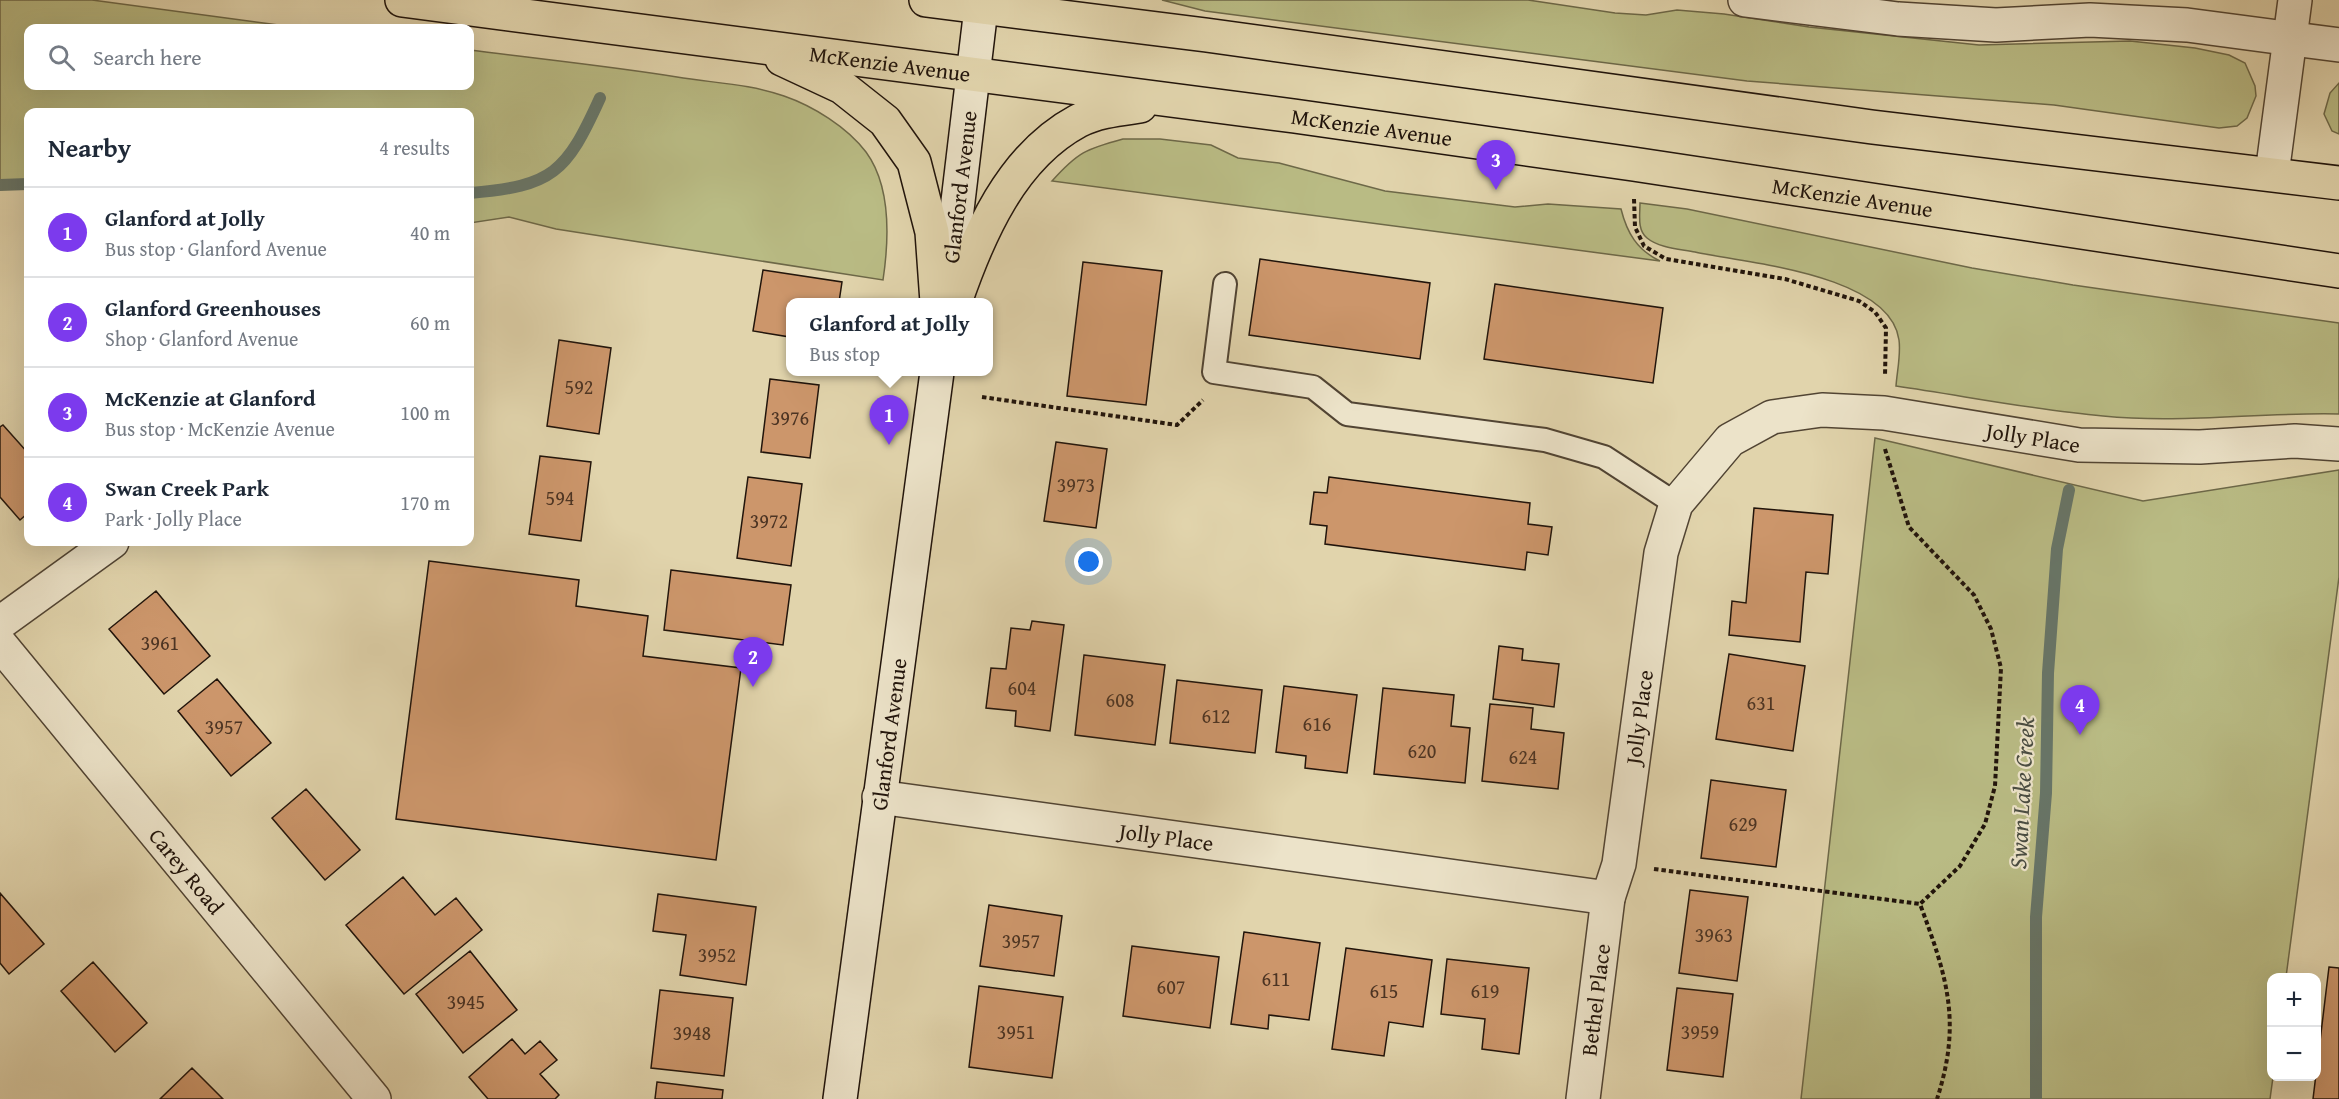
<!DOCTYPE html>
<meta charset="utf-8">
<style>
body{margin:0;font-family:"Gentium Book Plus",serif;background:#f2f2f3;color:#1f2937}
.controls{position:absolute;right:18px;bottom:18px;display:grid;overflow:hidden;border-radius:12px;box-shadow:0 6px 24px #0002}
.controls button{width:54px;height:54px;display:grid;place-items:center;padding:0;border:0;border-bottom:2px solid #e0e1e3;background:#fff;color:#1f2937;font:30px sans-serif}
.you{position:absolute;left:1089px;top:562px;width:21px;height:21px;margin:-15px;border:4px solid #fff;border-radius:50%;background:#1a73e8;box-shadow:0 0 0 9px #1a73e833}
.badge{display:grid;place-items:center;width:39px;height:39px;border-radius:50%;background:#7c3aed;color:#fff;font-size:20px;font-weight:700}
.pin{position:absolute;translate:-50% -50px;filter:drop-shadow(0 2px 3px #0008)}
.pin::after{content:'';position:absolute;top:32px;width:21px;height:18px;background:inherit;clip-path:polygon(0 0,100% 0,50% 100%)}
.popup{position:absolute;left:786px;top:298px;width:207px;height:78px;box-sizing:border-box;display:grid;place-content:center;border-radius:12px;background:#fff;filter:drop-shadow(0 2px 4px #0005);font-size:20px;white-space:nowrap;color:#747a83}
.popup b{font-size:22px;color:#1f2937}
.popup::after{content:'';position:absolute;left:50%;top:100%;margin-left:-12px;border:12px solid transparent;border-top-color:#fff}
.list{margin:0;padding:0;list-style:none}
h2{display:flex;justify-content:space-between;align-items:center;height:78px;margin:0;padding:0 24px;font-size:26px}
h2 small{font-size:20px;font-weight:400;color:#747a83}
.list li{display:grid;grid-template-columns:39px 1fr auto;gap:18px;align-items:center;box-sizing:border-box;height:90px;padding:0 24px;border-top:2px solid #e0e1e3}
.list b{display:block;font-size:22px;white-space:nowrap}
.list p{margin:0;font-size:20px;white-space:nowrap;color:#747a83}
.list em{font-size:20px;font-style:normal;color:#747a83}
.icon{flex:none;width:33px;height:33px;fill:none;stroke:currentColor;stroke-width:2;stroke-linecap:round;stroke-linejoin:round}
.map{position:relative;flex:none;width:2339px;height:1099px;overflow:hidden}
.search{position:absolute;background:#fff;box-shadow:0 6px 24px #0002;left:24px;top:24px;width:450px;height:66px;display:flex;align-items:center;gap:15px;box-sizing:border-box;padding:0 21px;border-radius:12px;color:#747a83;font-size:22px}
.panel{position:absolute;background:#fff;box-shadow:0 6px 24px #0002;left:24px;top:108px;width:450px;height:438px;border-radius:12px}
.map>svg:first-child{display:block}
.green{fill:#b9bb84;stroke:#6d6848;stroke-width:1.5}
.lines{fill:none;stroke-linecap:round;stroke-linejoin:round}
.stream{stroke:#677669;stroke-width:12}
.building{fill:#cc966b;stroke:#21140b;stroke-width:1.5}
.service-casing{stroke:#514433;stroke-width:26}
.minor-casing{stroke:#514433;stroke-width:36}
.tertiary-casing{stroke:#514433;stroke-width:36}
.secondary-casing{stroke:#21140b;stroke-width:36}
.primary-casing{stroke:#21140b;stroke-width:36}
.path{stroke:#21140b;stroke-width:4;stroke-dasharray:4.5 3;stroke-linecap:butt}
.service{stroke:#ece3c9;stroke-width:22}
.minor{stroke:#ece3c9;stroke-width:33}
.tertiary{stroke:#ece3c9;stroke-width:33}
.secondary{stroke:#ece3c9;stroke-width:33}
.primary{stroke:#e1d4ac;stroke-width:33}
.labels{text-anchor:middle;stroke-width:4.5;stroke-linejoin:round;paint-order:stroke}
.number-label{font-size:20px;fill:#4c3423}
.street-label{font-size:22px;fill:#21140b;stroke:#ece3c9}
.water-label{font-size:24px;font-style:italic;fill:#4a4d42;stroke:#ece3c9}
</style>
<div class="map">
<svg width="2339" height="1099" viewBox="0 0 2339 1099">
<rect width="100%" height="100%" fill="#e1d4ac"/>
<filter id="stains"><feTurbulence type="fractalNoise" baseFrequency=".00333" numOctaves="4"/><feColorMatrix values="0 0 0 0 .2 0 0 0 0 .09 0 0 0 0 .02 0 0 0 .5 -.17"/></filter>
<radialGradient id="worn" r=".72"><stop offset=".6" stop-color="#630" stop-opacity="0"/><stop offset="1" stop-color="#630" stop-opacity=".3"/></radialGradient>
<path class="green" d="M0 0H92L301 28H28V86H470V50C539 59 608 66 677 77 713 83 750 84 784 96 813 106 847 127 866 152 891 186 889 240 883 280L556 229 509 217 470 223V112H28V184L0 185Z
M1162 0H1528L1615 13 1646 15 1677 10 1724 14 1809 27 1979 45 2130 41 2195 48 2229 55 2245 63 2255 86 2256 96 2247 118 2237 126 2219 128 2054 105 1747 81 1205 11Z
M2339 83V134L2332 131 2324 114 2330 93Z
M1123 139H1160L1211 145 1238 158 1279 163 1385 191 1515 207 1548 204 1621 209C1627 233 1637 250 1660 261L1052 181C1078 152 1086 149 1123 139Z
M1640 203 1687 209 1972 268 2073 285 2339 323V414C2260 412 2181 424 2103 416 2034 410 1965 396 1896 386 1897 372 1901 354 1899 340 1890 274 1746 263 1695 252 1680 249 1659 248 1647 238 1637 230 1640 215 1640 203Z
M1875 438 2143 501 2339 470V577L2286 977 2272 978 2273 1077 2270 1099H1801Z"/>
<g class="lines">
<path class="stream" d="M0 185 28 184
M470 193C553 186 566 173 600 98
M2036 1099V917L2046 793 2048 673 2057 549 2069 490"/>
</g>
<path class="building" d="M1260 259 1430 283 1420 359 1249 335Z
M1083 262 1162 271 1146 405 1067 396Z
M763 270 842 282 839 302H790V337L753 331Z
M1495 284 1663 308 1653 383 1484 359Z
M559 340 611 348 599 434 547 426Z
M770 379 819 385 810 458 761 452Z
M3 425 28 453V513L20 520 0 497V427Z
M1056 442 1107 449 1096 528 1044 521Z
M540 456 591 462 581 541 529 534Z
M748 477 802 484 791 566 737 558Z
M1329 477 1530 503 1528 524 1552 527 1548 555 1527 552 1525 570 1325 544 1327 526 1310 524 1314 492 1327 493Z
M1754 508 1833 515 1828 574 1806 572 1800 642 1729 635 1732 601 1746 603Z
M429 561 579 580 576 606 648 616 643 656 741 668 716 860 396 819Z
M671 570 791 585 783 645 664 630Z
M156 591 210 656 164 694 109 629Z
M1032 621 1064 625 1050 731 1015 726 1016 711 986 708 991 668 1006 669 1011 628 1030 630Z
M1499 646 1523 649 1522 660 1559 664 1554 707 1493 699Z
M1729 654 1805 666 1793 751 1716 739Z
M1084 655 1165 665 1155 745 1075 735Z
M217 679 271 743 231 776 178 711Z
M1177 680 1262 690 1255 753 1170 743Z
M1284 686 1357 695 1347 773 1305 768 1306 756 1276 752Z
M1383 688 1454 695 1451 726 1470 728 1465 783 1374 774Z
M1490 704 1533 708 1531 729 1564 733 1558 789 1482 781Z
M1711 780 1786 790 1776 867 1701 858Z
M306 789 360 850 325 880 272 818Z
M403 877 435 915 456 898 482 930 404 994 346 925Z
M1690 890 1748 897 1737 981 1679 973Z
M0 893 44 944 9 974 0 963Z
M658 894 756 907 746 985 680 975 686 935 653 931Z
M989 905 1062 916 1054 976 980 966Z
M1244 932 1320 943 1309 1020 1269 1015 1268 1029 1231 1024Z
M1132 946 1219 957 1210 1028 1123 1016Z
M1346 948 1432 960 1423 1027 1389 1022 1384 1056 1332 1049Z
M470 951 517 1010 463 1053 416 994Z
M1447 959 1529 968 1519 1054 1482 1049 1485 1019 1441 1014Z
M93 962 147 1023 115 1052 61 991Z
M2329 967 2339 968V1099H2313Z
M979 986 1063 997 1052 1078 969 1067Z
M1677 988 1733 994 1723 1077 1667 1070Z
M660 990 733 998 724 1076 651 1068Z
M512 1039 525 1054 540 1041 557 1060 540 1074 559 1095 555 1099H488L469 1077Z
M192 1068 223 1099H160Z
M657 1082 723 1090 722 1099H655Z"/>
<g class="lines">
<defs>
<path id="service" d="M1225 284 1214 372 1313 387 1347 414 1545 440 1604 457 1676 504"/>
<g id="minor">
<path d="M1745 0 1898 19 1996 25 2090 20 2187 25 2339 45"/>
<path d="M2272 174 2295 0"/>
<path d="M0 623 112 542"/>
<path id="s1" d="M879 797 1608 898 1619 864 1661 553 1676 504 1730 440 1772 417 1822 410 1884 413 2079 445 2200 447 2295 441 2339 444"/>
<path id="s2" d="M1583 1099 1608 898"/>
</g>
<g id="tertiary">
<path id="s3" d="M0 644 374 1099"/>
</g>
<g id="secondary">
<path id="s4" d="M946 302 982 0"/>
<path id="s5" d="M840 1099 937 372"/>
</g>
<g id="primary">
<path id="s6" d="M402 0 1294 116 1633 164 2339 271"/>
<path d="M926 0 1206 35 1872 127 2339 183"/>
<path d="M782 59 842 87 885 121 914 162 932 232 937 302"/>
<path d="M955 302C978 235 1011 157 1078 121 1097 111 1119 109 1140 106"/>
</g>
</defs>
<use href="#service" class="service-casing"/>
<use href="#minor" class="minor-casing"/>
<use href="#tertiary" class="tertiary-casing"/>
<use href="#secondary" class="secondary-casing"/>
<use href="#primary" class="primary-casing"/>
<path class="path" d="M1634 199 1635 227 1644 246 1666 259 1785 279 1859 301 1875 312 1886 328 1885 376
M982 397 1177 425 1203 400
M1885 449 1909 527 1974 595 1991 629 2001 668 1995 786 1985 824 1960 866 1920 904C1947 977 1962 1022 1937 1099
M1654 869 1920 904"/>
<use href="#service" class="service"/>
<use href="#minor" class="minor"/>
<use href="#tertiary" class="tertiary"/>
<use href="#secondary" class="secondary"/>
<use href="#primary" class="primary"/>
</g>
<g class="labels">
<g class="number-label">
<text x="579" y="394">592</text>
<text x="790" y="425">3976</text>
<text x="1076" y="492">3973</text>
<text x="560" y="505">594</text>
<text x="769" y="528">3972</text>
<text x="160" y="650">3961</text>
<text x="1022" y="695">604</text>
<text x="1120" y="707">608</text>
<text x="1761" y="710">631</text>
<text x="1216" y="723">612</text>
<text x="1317" y="731">616</text>
<text x="224" y="734">3957</text>
<text x="1422" y="758">620</text>
<text x="1523" y="764">624</text>
<text x="1743" y="831">629</text>
<text x="1714" y="942">3963</text>
<text x="1021" y="948">3957</text>
<text x="717" y="962">3952</text>
<text x="1276" y="986">611</text>
<text x="1171" y="994">607</text>
<text x="1384" y="998">615</text>
<text x="1485" y="998">619</text>
<text x="466" y="1009">3945</text>
<text x="1016" y="1039">3951</text>
<text x="1700" y="1039">3959</text>
<text x="692" y="1040">3948</text>
</g>
<g class="street-label">
<text dy="8" stroke="none"><textPath href="#s6" startOffset="492">McKenzie Avenue</textPath></text>
<text dy="8" stroke="none"><textPath href="#s6" startOffset="978">McKenzie Avenue</textPath></text>
<text dy="8" stroke="none"><textPath href="#s4" startOffset="116">Glanford Avenue</textPath></text>
<text dy="8" stroke="none"><textPath href="#s6" startOffset="1464">McKenzie Avenue</textPath></text>
<text dy="8" stroke="none"><textPath href="#s1" startOffset="1532">Jolly Place</textPath></text>
<text dy="8" stroke="none"><textPath href="#s1" startOffset="920">Jolly Place</textPath></text>
<text dy="8" stroke="none"><textPath href="#s5" startOffset="368">Glanford Avenue</textPath></text>
<text dy="8" stroke="none"><textPath href="#s1" startOffset="290">Jolly Place</textPath></text>
<text dy="8" stroke="none"><textPath href="#s3" startOffset="294">Carey Road</textPath></text>
<text dy="8" stroke="none"><textPath href="#s2" startOffset="100">Bethel Place</textPath></text>
</g>
<g class="water-label">
<text transform="translate(2022 793) rotate(-87)" y="8">Swan Lake Creek</text>
</g>
</g>
<rect width="100%" height="100%" filter="url(#stains)"/>
<rect width="100%" height="100%" fill="url(#worn)"/>
</svg>
<div class="controls">
<button>+</button>
<button>−</button>
</div>
<div class="you"></div>
<div class="pin badge" style="left:889px;top:445px">1</div>
<div class="popup"><b>Glanford at Jolly</b>Bus stop</div>
<div class="pin badge" style="left:753px;top:687px">2</div>
<div class="pin badge" style="left:1496px;top:190px">3</div>
<div class="pin badge" style="left:2080px;top:735px">4</div>
<div class="search"><svg class="icon" aria-label="search" viewBox="0 0 24 24"><circle cx="10" cy="10" r="6"/><path d="M15 15l6 6"/></svg>Search here</div>
<section class="panel">
<h2>Nearby<small>4 results</small></h2>
<ul class="list">
<li><span class="badge">1</span><div><b>Glanford at Jolly</b><p>Bus stop · Glanford Avenue</p></div><em>40 m</em></li>
<li><span class="badge">2</span><div><b>Glanford Greenhouses</b><p>Shop · Glanford Avenue</p></div><em>60 m</em></li>
<li><span class="badge">3</span><div><b>McKenzie at Glanford</b><p>Bus stop · McKenzie Avenue</p></div><em>100 m</em></li>
<li><span class="badge">4</span><div><b>Swan Creek Park</b><p>Park · Jolly Place</p></div><em>170 m</em></li>
</ul>
</section>
</div>
